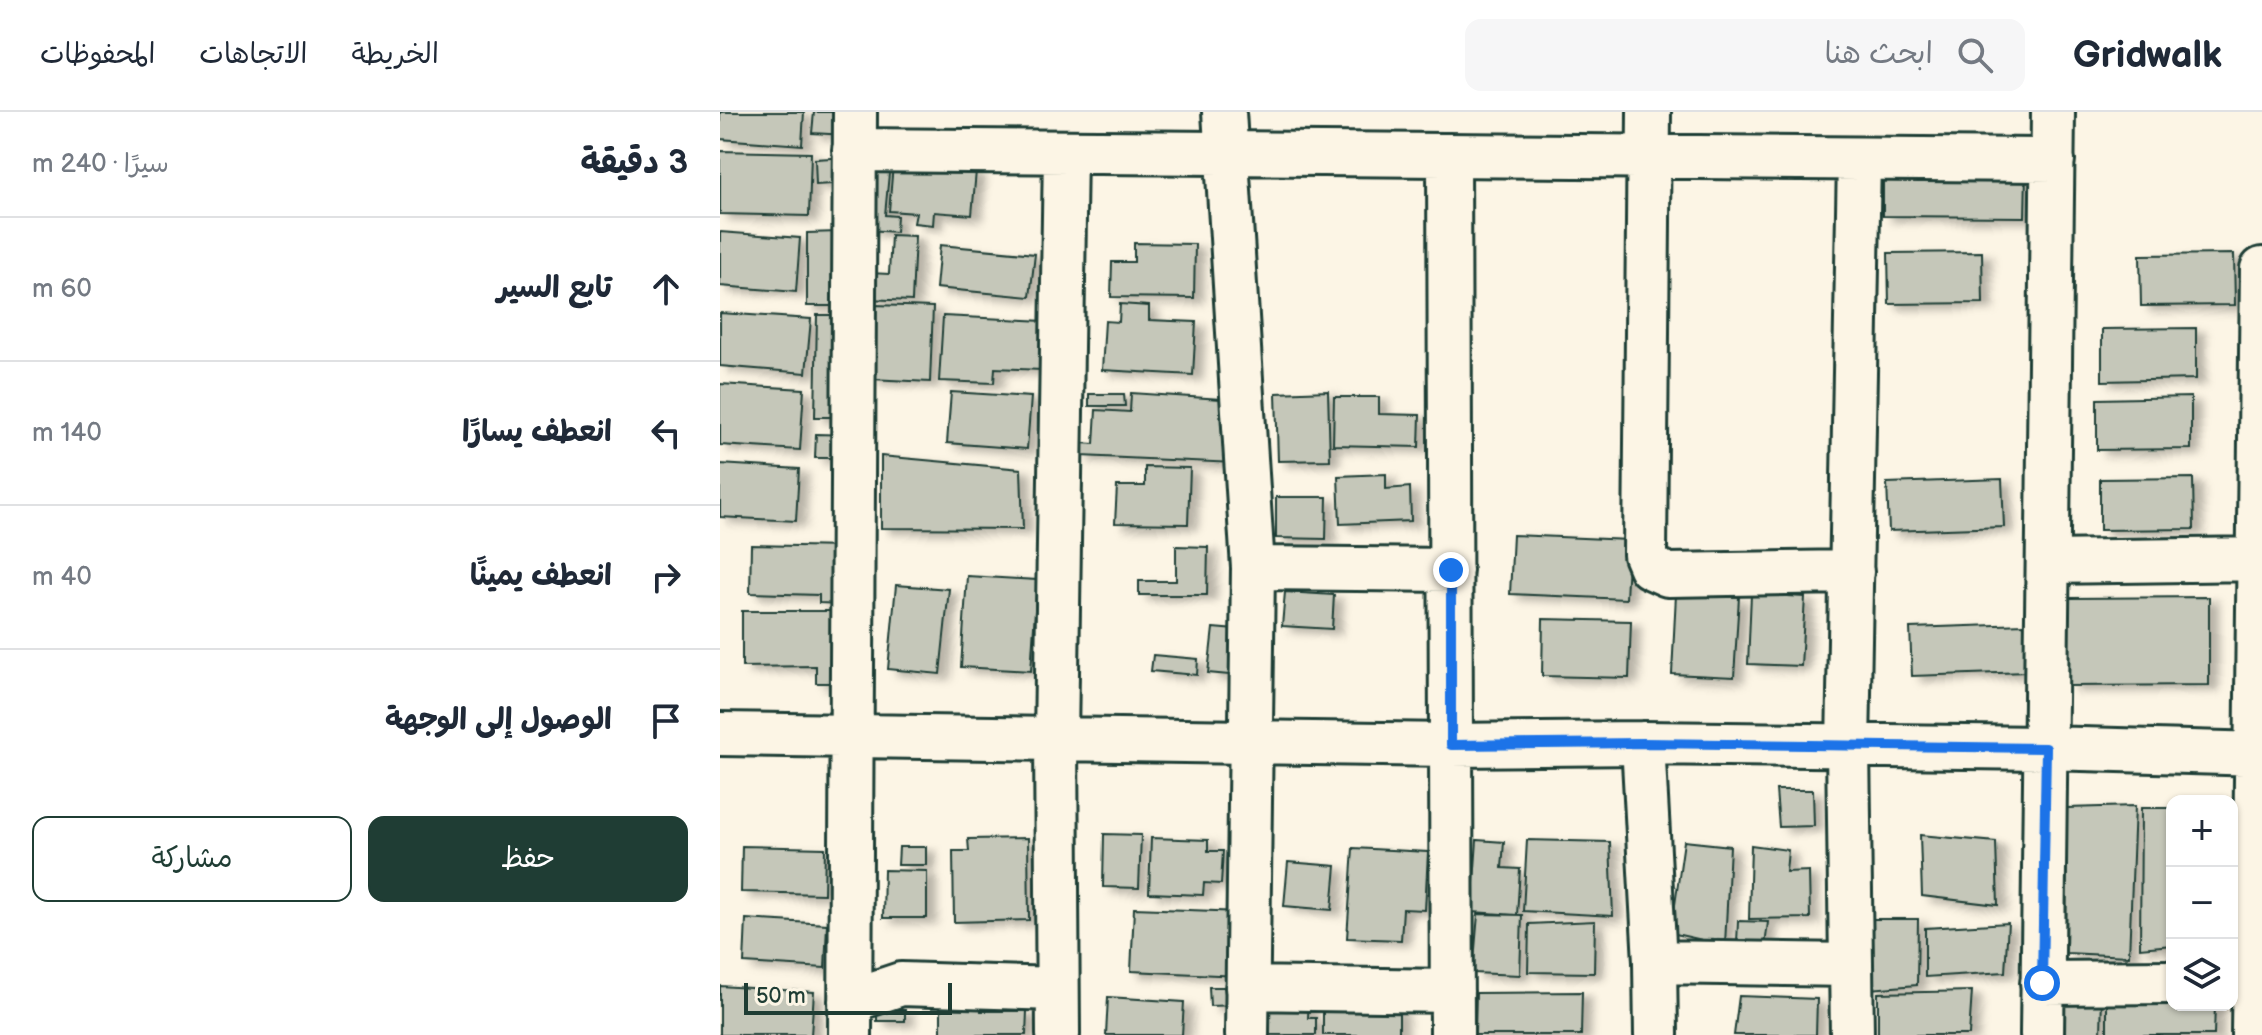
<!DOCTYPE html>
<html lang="ar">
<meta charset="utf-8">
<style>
body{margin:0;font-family:"Balsamiq Sans","Playpen Sans Arabic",sans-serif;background:#f6f6f7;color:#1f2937;direction:rtl}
.controls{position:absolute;right:24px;bottom:24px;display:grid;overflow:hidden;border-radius:16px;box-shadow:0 2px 6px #0004}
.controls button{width:72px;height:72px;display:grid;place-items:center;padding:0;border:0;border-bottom:2px solid #e0e1e3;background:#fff;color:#1f2937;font:40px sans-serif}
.scale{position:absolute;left:24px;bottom:20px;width:208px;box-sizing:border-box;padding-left:8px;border:4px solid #1f3d34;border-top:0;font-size:22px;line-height:28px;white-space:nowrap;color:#1f3d34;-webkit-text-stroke:6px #fcf5e5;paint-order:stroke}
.stop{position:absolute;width:24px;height:24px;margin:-18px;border:6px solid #1a73e8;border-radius:50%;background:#fff}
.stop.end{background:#1a73e8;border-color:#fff;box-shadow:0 2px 8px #0008}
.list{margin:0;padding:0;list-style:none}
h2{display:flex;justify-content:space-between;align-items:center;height:104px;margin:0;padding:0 32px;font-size:34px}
h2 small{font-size:26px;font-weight:400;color:#747a83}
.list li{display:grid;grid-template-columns:52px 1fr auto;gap:24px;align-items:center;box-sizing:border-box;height:144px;padding:0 32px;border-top:2px solid #e0e1e3}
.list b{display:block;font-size:30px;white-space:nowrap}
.list em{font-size:26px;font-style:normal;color:#747a83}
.actions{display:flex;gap:16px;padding:24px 32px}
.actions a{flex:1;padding:18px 0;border:2px solid #1f3d34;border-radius:16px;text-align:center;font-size:28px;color:#1f3d34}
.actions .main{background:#1f3d34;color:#fff}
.icon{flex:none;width:44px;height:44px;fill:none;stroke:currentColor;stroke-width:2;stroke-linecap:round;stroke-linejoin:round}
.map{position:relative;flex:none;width:1542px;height:923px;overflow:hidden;direction:ltr}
header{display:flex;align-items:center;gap:48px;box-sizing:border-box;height:112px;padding:0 40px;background:#fff;border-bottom:2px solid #e0e1e3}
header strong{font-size:38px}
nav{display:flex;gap:44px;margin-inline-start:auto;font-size:28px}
.search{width:560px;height:72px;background:#f6f6f7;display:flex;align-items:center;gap:20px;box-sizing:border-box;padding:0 28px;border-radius:16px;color:#747a83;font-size:30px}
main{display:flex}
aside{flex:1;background:#fff}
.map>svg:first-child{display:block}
.building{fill:#c5c7b9;stroke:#1f3d34;stroke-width:2;filter:url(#shadow)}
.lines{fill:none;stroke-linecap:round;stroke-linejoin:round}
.minor-casing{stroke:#1f3d34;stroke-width:48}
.minor{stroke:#fcf5e5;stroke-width:42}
.route{stroke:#1a73e8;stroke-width:10}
</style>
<header>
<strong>Gridwalk</strong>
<div class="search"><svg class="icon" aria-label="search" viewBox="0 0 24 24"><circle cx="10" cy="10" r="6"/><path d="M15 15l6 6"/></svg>ابحث هنا</div>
<nav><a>الخريطة</a><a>الاتجاهات</a><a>المحفوظات</a></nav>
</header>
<main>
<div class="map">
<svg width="1542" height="923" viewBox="0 0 1542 923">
<defs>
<filter id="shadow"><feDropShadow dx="9" dy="5" stdDeviation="4" flood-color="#0004"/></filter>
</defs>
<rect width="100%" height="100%" fill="#fcf5e5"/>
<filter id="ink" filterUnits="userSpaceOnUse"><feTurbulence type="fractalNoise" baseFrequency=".0125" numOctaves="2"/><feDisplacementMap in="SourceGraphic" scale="16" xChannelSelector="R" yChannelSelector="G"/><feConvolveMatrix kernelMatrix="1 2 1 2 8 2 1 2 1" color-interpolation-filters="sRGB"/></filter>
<g filter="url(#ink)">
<path class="building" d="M0 0H84L82 33 0 27Z
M94 0H127L126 23 92 21Z
M0 39 91 41 89 104 0 102Z
M128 45 129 71 96 73 95 47Z
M155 50 170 51 165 103 177 104 176 120 149 118Z
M173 52 256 59 252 103 214 100 213 113 194 111 196 101 169 99Z
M1163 61 1306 62 1305 105 1163 104Z
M0 120 80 126 76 180 0 174Z
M118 120 119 194H87V121Z
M171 123 195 124 192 189 148 187 150 161 169 162Z
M414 131 475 132 474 186 391 185 392 150H414Z
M220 133 315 142 310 185 216 176Z
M1262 140 1263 191 1169 192 1168 141Z
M1514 142 1515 193 1421 194 1420 143Z
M400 192 429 194V208L476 210 473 263 382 258 385 209 399 210Z
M155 193 213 195 210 270 151 267Z
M0 201 91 207 86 261 0 254Z
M97 203H130L129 305H95Z
M223 204 324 209 322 258 275 256 274 271 219 269Z
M1476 216V267L1382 269V217Z
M0 272 84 277 80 338 0 333Z
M608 279 610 348 558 349 556 281Z
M231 280 311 285 307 337 227 331Z
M411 281 516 288 515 351 361 344V331L374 332 376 298 410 300Z
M369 282H404L405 294H369Z
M614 285H659V302L700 303 699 335 613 333Z
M1471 285V337L1377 338V287Z
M96 322 130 323V346H95Z
M161 344 301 357 303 417 161 416Z
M0 352 79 357 76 409 0 405Z
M425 355 470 356 468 412 395 411 397 374H425Z
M666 362V377L690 375 691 409 620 412 618 364Z
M1473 366 1474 417 1380 418V367Z
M1282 367 1284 415 1169 419 1167 371Z
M556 385H607L606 427 556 426Z
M793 423 909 428 906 487 790 482Z
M31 433 123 435 122 492 99 491V483L30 481Z
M456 434 488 435 487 483H419V469H456Z
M247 464 317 468 311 559 241 555Z
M176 473 229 477 220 562 168 557Z
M565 480 614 483 612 517 562 514Z
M956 482 1019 485 1014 565 952 562Z
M1031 482 1085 485 1081 554 1028 552Z
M1489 485V573L1349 574V486Z
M22 499H126V571H96V554L22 555Z
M823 507 911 509 909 566 822 564Z
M1305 512 1307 560 1192 564 1190 516Z
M493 516 515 518 509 563 488 561Z
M433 543 478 547 477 563 431 559Z
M1056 678H1093L1094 714 1059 715Z
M1415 694 1409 844 1346 841 1347 696Z
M1421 696H1452V833L1420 836Z
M384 722 421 723 419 776 383 775Z
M1200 723 1276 730 1278 793 1202 784Z
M308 726 309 808 234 810 233 739H249L248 727Z
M431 726 488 728V739H503L501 772 484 771 483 783 429 781Z
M757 728 784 730 782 756 800 757 797 803 752 800Z
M807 728 890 730 893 804 803 799Z
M964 729 1010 734 1005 833 951 821Z
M1031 733 1068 738 1066 760 1089 759 1090 806 1029 807Z
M22 734 105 736 104 782 21 780Z
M179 735H206V753H178Z
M633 736 708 740 705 798 683 797 681 828 627 826Z
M568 750 616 754 612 798 564 794Z
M164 758 207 759V806H163Z
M414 796 522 800 519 864 411 859Z
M758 802 802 803 800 863 753 861Z
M26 807 107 812 105 856 24 851Z
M1153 807H1198L1197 873 1150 877Z
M875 809 874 861 808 860 809 812Z
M1018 809 1048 810 1045 834 1017 831Z
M1288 811 1285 860 1205 865V816Z
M0 874 94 880 91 923H0Z
M489 875H517L518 893 490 894Z
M1252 879 1249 923H1158V881Z
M862 880 861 923H755L756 881Z
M1387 880 1452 881V893H1495L1494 923H1387Z
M1332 881H1382L1381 923H1333Z
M549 882 589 883 588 906H596V923H548Z
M603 884 679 896V923H603Z
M1019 884 1097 887 1096 923H1014Z
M388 885 464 890 462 923H386Z
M221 886H261V899H307L306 923H221Z
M157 898H185V909H157Z"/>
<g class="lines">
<defs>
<path id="minor" d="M504 0 533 456 527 923
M929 0 925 443 930 455 948 463 1132 460
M134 38 1333 48
M729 43 732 923
M1328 450 1538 447
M533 456 731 458
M0 622 731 633 923 631 1326 636 1542 642
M923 631 935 850 936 923
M935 850 1131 853
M1322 871 1452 870
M527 876 732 879
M130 889 181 872 337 877
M130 923 135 0
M338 923 336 626 345 40
M1132 923 1128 635 1139 47
M1322 923 1333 0
M1533 923 1542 157"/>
</defs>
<use href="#minor" class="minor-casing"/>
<use href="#minor" class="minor"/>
</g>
</g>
<g class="lines" filter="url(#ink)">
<path class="route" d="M731 458V633L923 631 1326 636 1322 871"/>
</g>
</svg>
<div class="controls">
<button>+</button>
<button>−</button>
<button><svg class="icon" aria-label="layers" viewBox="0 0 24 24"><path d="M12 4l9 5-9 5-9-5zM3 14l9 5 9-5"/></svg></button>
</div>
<div class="scale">50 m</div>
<div class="stop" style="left:1322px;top:871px"></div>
<div class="stop end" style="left:731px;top:458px"></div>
</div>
<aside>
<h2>3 دقيقة<small>سيرًا · 240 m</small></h2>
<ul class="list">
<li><svg class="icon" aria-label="ahead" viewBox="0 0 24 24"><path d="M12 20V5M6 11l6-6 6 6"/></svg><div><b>تابع السير</b></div><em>60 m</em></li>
<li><svg class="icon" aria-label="left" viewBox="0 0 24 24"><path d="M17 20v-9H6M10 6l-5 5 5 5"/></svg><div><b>انعطف يسارًا</b></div><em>140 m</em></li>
<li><svg class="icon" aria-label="right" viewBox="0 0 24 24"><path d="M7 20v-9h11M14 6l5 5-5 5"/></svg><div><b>انعطف يمينًا</b></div><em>40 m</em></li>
<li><svg class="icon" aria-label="arrive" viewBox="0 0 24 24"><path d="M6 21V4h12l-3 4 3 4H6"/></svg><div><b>الوصول إلى الوجهة</b></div></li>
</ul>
<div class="actions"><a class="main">حفظ</a><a>مشاركة</a></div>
</aside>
</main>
